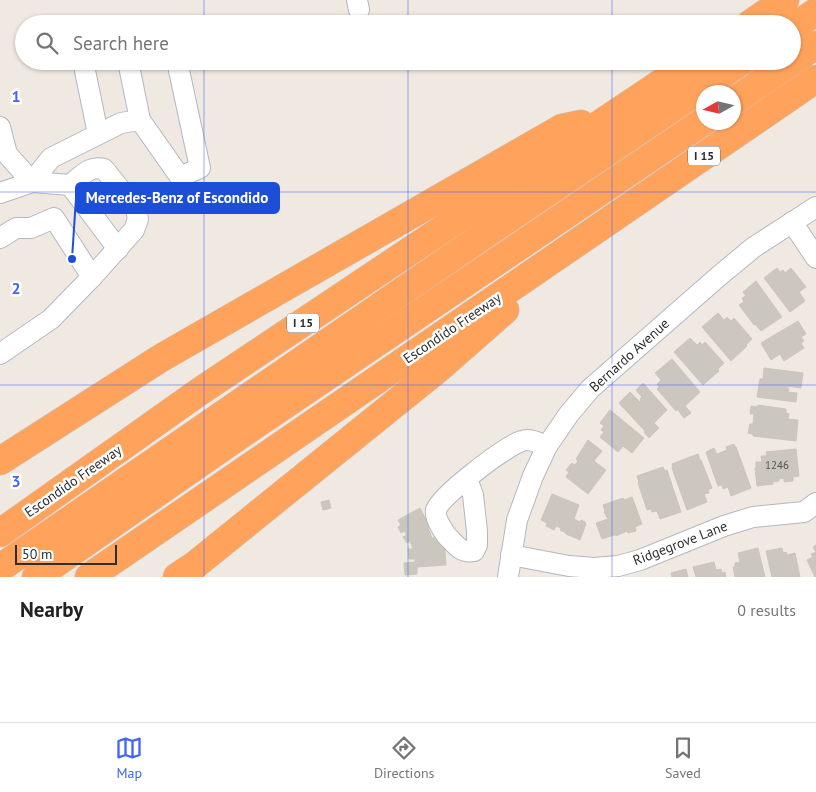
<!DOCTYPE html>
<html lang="en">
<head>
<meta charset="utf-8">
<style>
  :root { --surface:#fff; --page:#f2f2f2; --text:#202124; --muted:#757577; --line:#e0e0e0; --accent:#4264fb }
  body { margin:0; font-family:"PT Sans",sans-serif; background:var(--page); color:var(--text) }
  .compass { position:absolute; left:696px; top:85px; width:45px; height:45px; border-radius:50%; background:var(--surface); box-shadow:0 1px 4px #0004; rotate:262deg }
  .scale { position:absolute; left:15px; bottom:12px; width:102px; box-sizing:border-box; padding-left:5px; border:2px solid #2e2e2e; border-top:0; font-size:14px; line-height:18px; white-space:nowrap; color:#2e2e2e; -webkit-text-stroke:4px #fff; paint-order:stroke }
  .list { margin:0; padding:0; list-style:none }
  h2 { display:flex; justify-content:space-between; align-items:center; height:65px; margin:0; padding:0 20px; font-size:21px }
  h2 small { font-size:16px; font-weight:400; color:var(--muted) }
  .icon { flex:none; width:28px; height:28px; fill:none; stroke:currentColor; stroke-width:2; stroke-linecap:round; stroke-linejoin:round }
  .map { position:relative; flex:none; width:816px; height:577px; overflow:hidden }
  .search { position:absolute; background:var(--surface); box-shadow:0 1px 4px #0004; left:15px; right:15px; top:15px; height:55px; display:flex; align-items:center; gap:12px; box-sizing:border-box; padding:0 18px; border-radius:28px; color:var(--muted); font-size:19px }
  .sheet { height:145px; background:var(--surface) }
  nav { display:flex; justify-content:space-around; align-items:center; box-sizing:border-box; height:70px; border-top:1px solid var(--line); background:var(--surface); font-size:14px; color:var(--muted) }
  nav a { display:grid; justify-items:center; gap:2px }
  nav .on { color:var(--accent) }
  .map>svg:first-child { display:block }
</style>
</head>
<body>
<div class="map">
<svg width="816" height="577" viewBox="0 0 816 577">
  <rect width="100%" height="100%" fill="#efe9e1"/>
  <g fill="#cbc7bf" stroke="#cbc5ba">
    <polygon points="777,268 780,272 783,270 785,273 791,268 806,287 799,292 805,301 790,312 764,278"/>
    <polygon points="756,281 782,317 761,331 755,324 754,325 739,305 744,302 742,298 746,296 743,292"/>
    <polygon points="718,313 724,320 727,317 731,321 734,318 752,339 746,345 747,346 731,361 702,327"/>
    <polygon points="798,321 806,334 801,337 804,341 801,343 804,348 784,361 780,354 771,360 761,343"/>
    <polygon points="690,338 697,345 700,342 702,345 705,342 724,363 718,369 719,371 703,385 674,352"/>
    <polygon points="672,359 700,392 685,406 691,413 684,418 677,409 676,411 657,389 659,387 657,384 661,380 655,373"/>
    <polygon points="764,368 803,373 801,388 787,386 786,388 789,388 788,392 797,393 796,402 757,397 760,379 763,379"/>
    <polygon points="643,383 667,410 654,423 659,428 649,438 644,432 645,431 619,403 630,392 640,402 641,401 640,399 642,397 636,390"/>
    <polygon points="758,405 786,409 786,413 789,414 788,419 798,420 796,441 753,436 753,434 748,433 750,424 753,424 754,414 750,414 751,406 758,407"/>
    <polygon points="610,410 644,438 632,453 623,446 618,452 600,437 604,432 601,430 604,426 600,423"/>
    <polygon points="588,440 602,451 594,461 606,470 588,494 566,477 569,472 566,470 572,463 575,465 578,461 576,459"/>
    <polygon points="734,444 735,447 736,447 751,488 731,496 728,487 723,489 722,485 718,486 706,452 714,448 717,454 727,450 726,447"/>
    <polygon points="796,449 799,476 793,477 793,481 784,482 784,478 779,479 779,481 773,482 773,484 757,486 755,468 756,468 756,462 762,462 761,456 767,456 766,452"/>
    <polygon points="698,454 700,460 701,460 712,488 708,490 709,493 704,494 707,502 687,510 672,468 673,468 672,464"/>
    <polygon points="663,467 665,471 667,470 681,512 660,519 657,511 652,512 651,509 647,510 638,483 639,482 637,476"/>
    <polygon points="552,494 579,505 574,519 580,522 581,520 585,522 585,523 586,524 580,540 566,534 566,533 560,530 561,528 556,526 554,530 546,526 547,523 541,520"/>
    <polygon points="632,497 642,524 635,527 636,531 628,533 627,531 616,536 616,535 614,535 602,539 596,523 608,519 604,512 605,511 603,505 623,498 624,500"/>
    <polygon points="329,500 331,508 323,510 321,502"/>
    <polygon points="420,508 430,527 428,528 432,538 444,537 446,565 417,567 417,574 405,575 404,563 415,562 415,559 409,559 408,549 413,549 410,541 407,543 403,537 407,535 404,531 401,533 398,527 401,525 398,520"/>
    <polygon points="816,545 816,577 815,577 807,560 813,557 811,554 816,552 813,547"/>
    <polygon points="758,548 765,577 735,577 733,567 735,567 735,563 740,562 738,553"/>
    <polygon points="782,548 783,553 786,552 787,555 795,553 800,577 772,577 766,551"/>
    <polygon points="714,562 716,570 721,569 722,573 725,572 726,577 696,577 693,567"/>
    <polygon points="686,569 688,577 672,577 671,573"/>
  </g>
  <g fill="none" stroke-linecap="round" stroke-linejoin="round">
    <defs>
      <g id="minor">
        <polyline points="357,0 359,10"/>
        <polyline points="83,61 98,134"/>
        <polyline points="128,61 140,120"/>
        <path d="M0 127 7 154 32 182 70 185C82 176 89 165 104 169L136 209 138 219 134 230 92 277"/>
        <polyline points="32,182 51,158 121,123 140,120 180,177 200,168 177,61"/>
        <polyline points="70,185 118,249"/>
        <polyline points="0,193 32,182"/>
        <polyline points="792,222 816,258"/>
        <polyline points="0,238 16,228 31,228 54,218 92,277 51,319 0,354"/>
        <path d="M467 479 473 495 477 531V545L474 551C463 553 458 548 451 540 445 535 434 518 436 510 440 496 507 445 522 441 530 438 539 443 547 446"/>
        <polyline points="511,555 569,566 594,568 618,566 640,560 724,526 753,517 804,512 816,503"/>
        <polyline points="508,577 517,520 533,476 547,446 569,414 590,389 719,276 754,247 816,207"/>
      </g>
      <g id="highway">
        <polyline points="750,24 785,0"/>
        <polyline points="792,28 816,12"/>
        <polyline points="734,101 816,45"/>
        <polyline points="0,461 161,358 562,128 581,124"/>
        <polyline points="0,533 199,392 694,61"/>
        <polyline points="0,568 484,235 742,61"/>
        <polyline points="36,577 246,431 704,121"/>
        <polyline points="89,577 816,79"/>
        <polyline points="177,577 195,565 439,368 505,310"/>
      </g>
    </defs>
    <use href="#minor" stroke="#b4b7c1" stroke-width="22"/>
    <use href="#highway" stroke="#c9c9c9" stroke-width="29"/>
    <use href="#minor" stroke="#fff" stroke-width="20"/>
    <use href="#highway" stroke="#ffa35c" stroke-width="28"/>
  </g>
  <path fill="none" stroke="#4264fb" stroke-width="1" stroke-opacity="0.55" d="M204 0V24M408 0V24M612 0V24M204 61V577M408 61V577M612 61V577M0 192H816M0 385H816"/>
  <g text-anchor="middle" stroke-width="5" stroke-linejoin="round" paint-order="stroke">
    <g font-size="11" fill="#555452">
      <text x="777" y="469">1246</text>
    </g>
    <g fill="#fff" stroke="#6d6d6d" stroke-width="1">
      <rect x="688" y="146.5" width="32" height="19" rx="4"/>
      <rect x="287" y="313.5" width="32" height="19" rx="4"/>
    </g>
    <g font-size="12" font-weight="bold" fill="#2e2e2e">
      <text x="704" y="160">I 15</text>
      <text x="303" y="327">I 15</text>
    </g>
    <g font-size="14" fill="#2e2e2e" stroke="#fff">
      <text transform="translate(452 328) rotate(-34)" y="5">Escondido Freeway</text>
      <text transform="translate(629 355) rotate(-42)" y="5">Bernardo Avenue</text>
      <text transform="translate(73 481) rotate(-35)" y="5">Escondido Freeway</text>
      <text transform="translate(680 543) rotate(-21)" y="5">Ridgegrove Lane</text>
    </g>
  </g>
  <g font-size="16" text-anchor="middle" font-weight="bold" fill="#4264fb" stroke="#fff" stroke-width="5" stroke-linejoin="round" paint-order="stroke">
    <text x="16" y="102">1</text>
    <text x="16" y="294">2</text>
    <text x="16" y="487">3</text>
  </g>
  <path fill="none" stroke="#1d4ed8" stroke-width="2" d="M72 259L76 198"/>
  <circle fill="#1d4ed8" stroke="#fff" stroke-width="2" cx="72" cy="259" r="5"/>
  <rect fill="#1d4ed8" stroke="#1d4ed8" stroke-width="2" x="76" y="183" width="203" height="30" rx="5"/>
  <g font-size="15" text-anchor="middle" font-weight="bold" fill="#fff">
    <text x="177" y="203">Mercedes-Benz of Escondido</text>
  </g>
</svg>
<svg class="compass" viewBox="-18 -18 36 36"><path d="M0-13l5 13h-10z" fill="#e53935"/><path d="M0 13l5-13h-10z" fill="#757577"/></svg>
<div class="scale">50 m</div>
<div class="search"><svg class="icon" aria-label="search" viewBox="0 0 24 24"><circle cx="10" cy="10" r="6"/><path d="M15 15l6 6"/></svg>Search here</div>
</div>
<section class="sheet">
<h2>Nearby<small>0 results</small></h2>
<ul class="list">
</ul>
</section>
<nav>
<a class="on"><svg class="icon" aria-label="map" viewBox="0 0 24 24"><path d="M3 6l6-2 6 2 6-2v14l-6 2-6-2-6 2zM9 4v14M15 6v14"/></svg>Map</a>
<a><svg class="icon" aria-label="directions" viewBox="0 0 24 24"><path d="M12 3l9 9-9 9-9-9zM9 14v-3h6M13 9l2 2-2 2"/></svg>Directions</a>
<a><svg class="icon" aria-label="saved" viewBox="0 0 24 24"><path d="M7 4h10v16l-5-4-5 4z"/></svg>Saved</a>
</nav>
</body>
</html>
